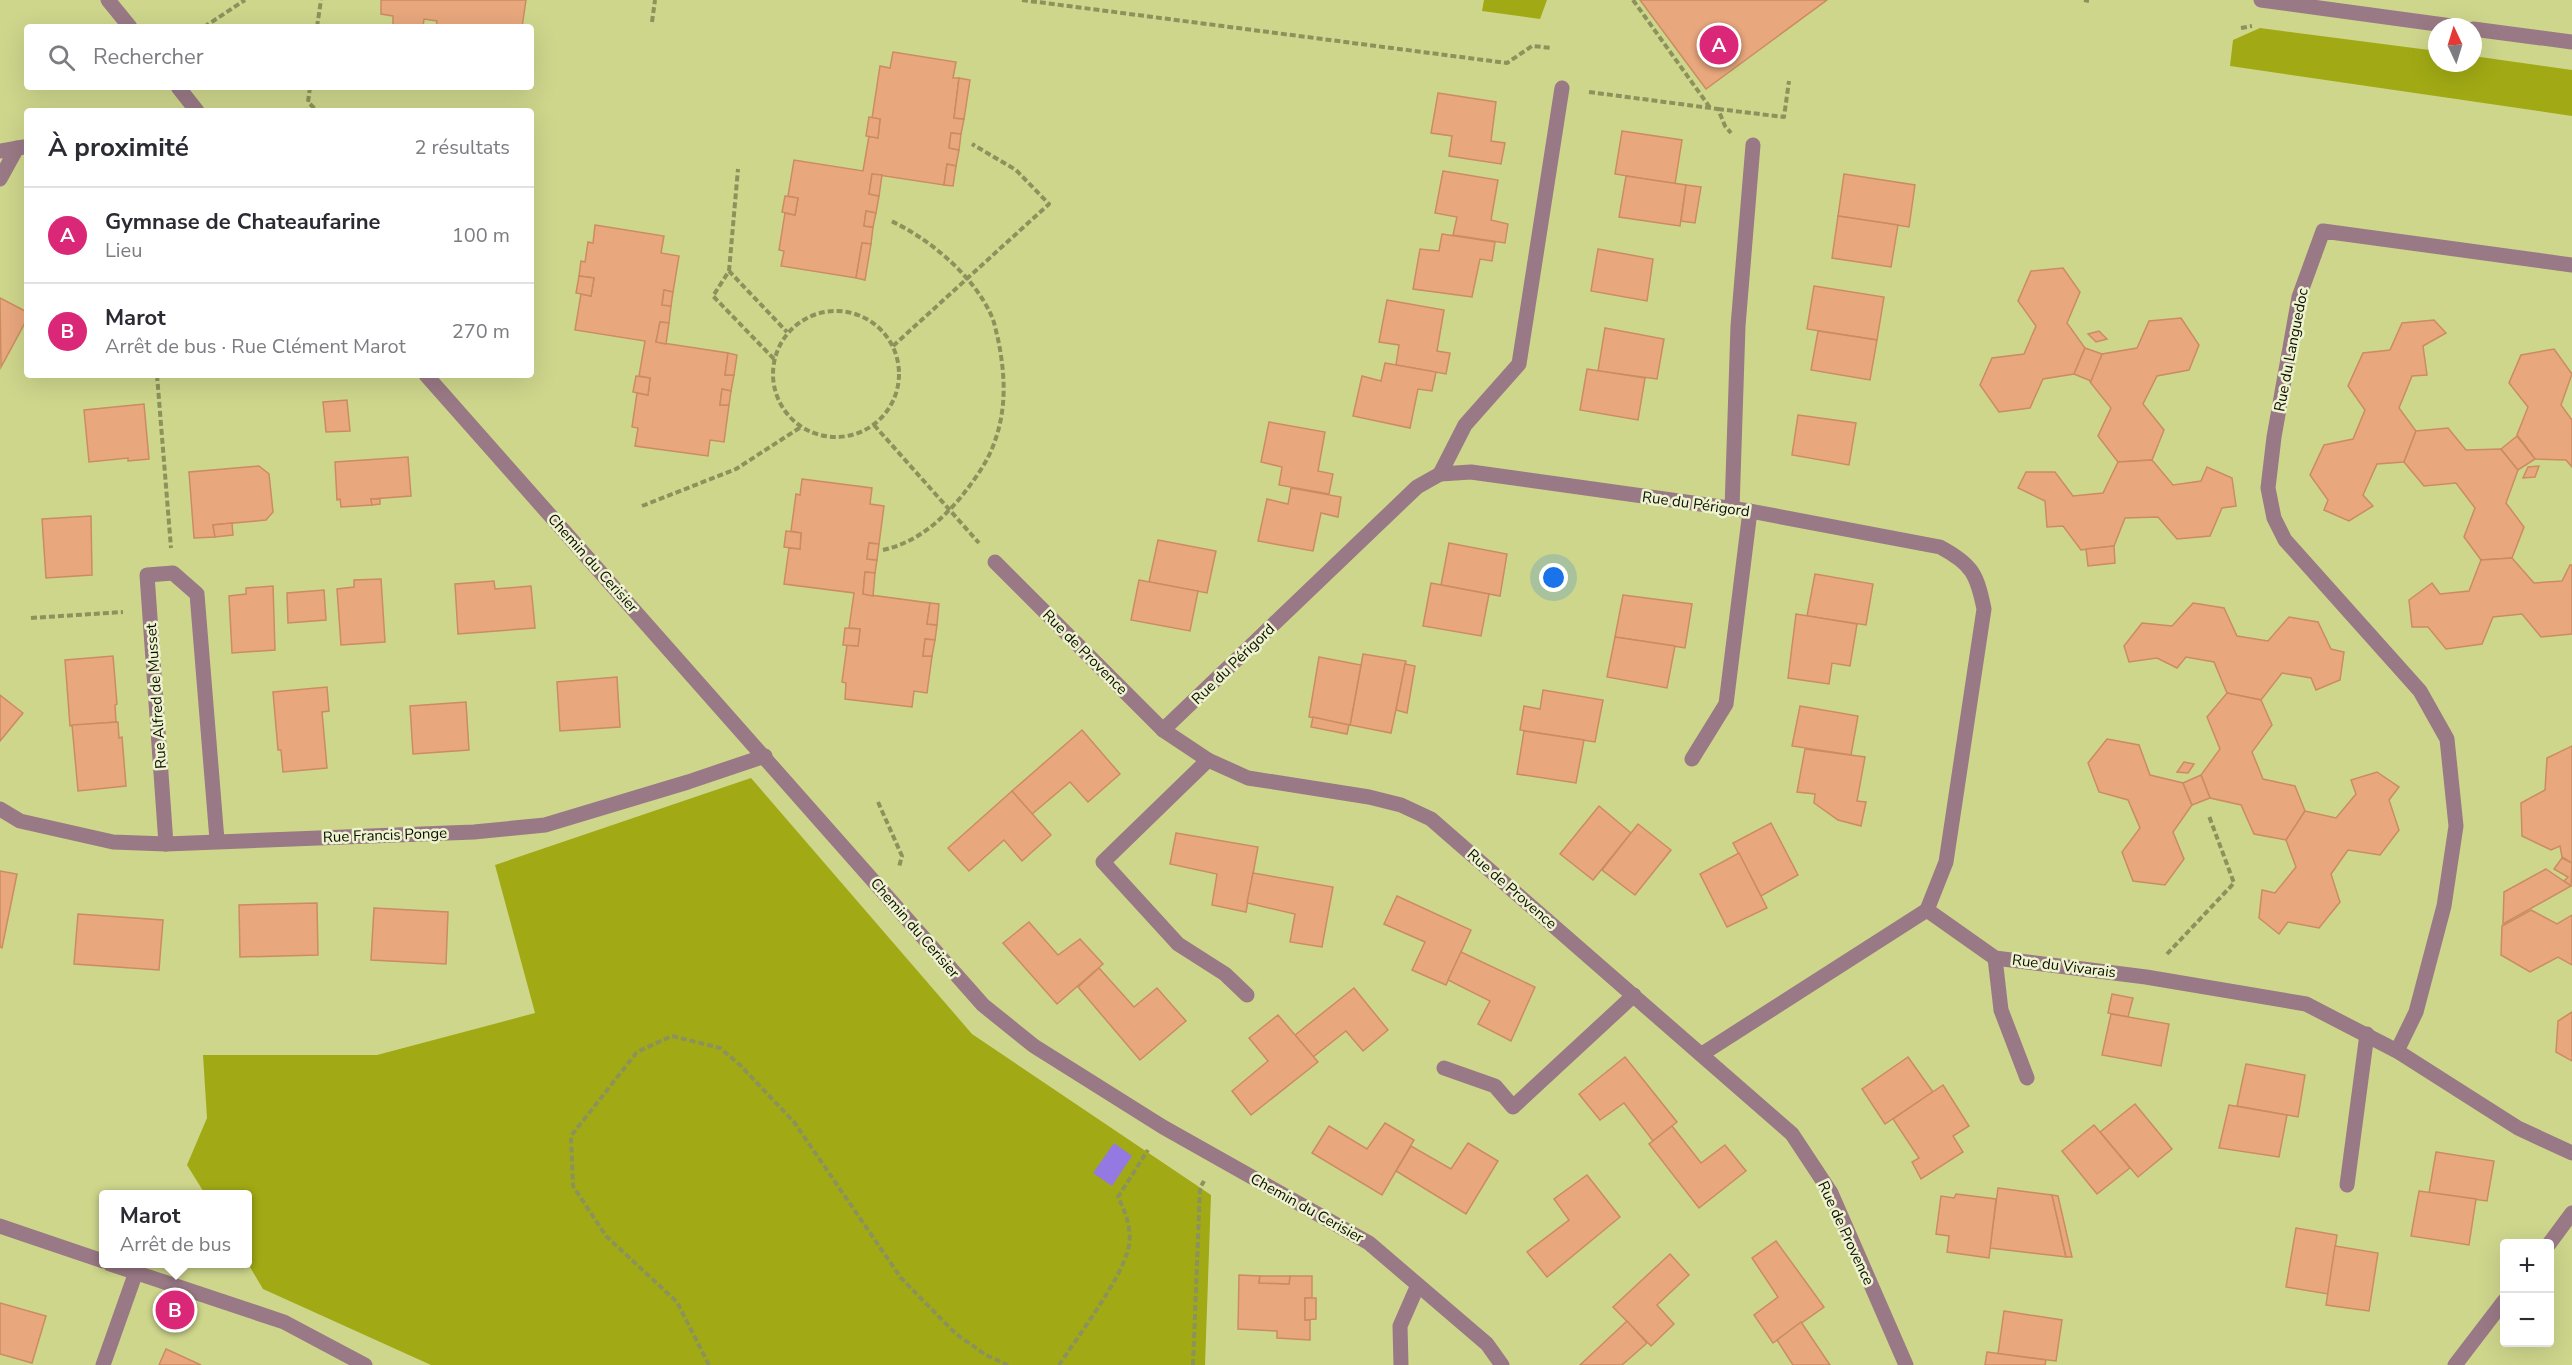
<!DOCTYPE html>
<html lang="fr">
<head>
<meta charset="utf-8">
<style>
  :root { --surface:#fff; --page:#f7f7f7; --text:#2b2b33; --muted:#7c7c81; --line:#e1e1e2; --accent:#db2777 }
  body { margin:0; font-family:"Nunito Sans",sans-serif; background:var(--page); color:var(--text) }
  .controls { position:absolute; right:18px; bottom:18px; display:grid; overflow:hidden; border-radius:6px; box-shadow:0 6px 24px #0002 }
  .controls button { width:54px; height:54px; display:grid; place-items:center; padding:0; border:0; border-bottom:2px solid var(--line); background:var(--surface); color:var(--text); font:30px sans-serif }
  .compass { position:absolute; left:2428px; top:18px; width:54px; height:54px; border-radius:50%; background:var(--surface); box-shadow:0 6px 24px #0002; rotate:356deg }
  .you { position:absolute; left:1554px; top:578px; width:21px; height:21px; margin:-15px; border:4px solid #fff; border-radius:50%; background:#1a73e8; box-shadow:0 0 0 9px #1a73e833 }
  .badge { display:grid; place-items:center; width:39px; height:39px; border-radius:50%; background:var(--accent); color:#fff; font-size:20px; font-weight:700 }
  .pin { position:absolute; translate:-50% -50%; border:3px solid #fff; box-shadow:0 2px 6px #0006 }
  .popup { position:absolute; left:99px; top:1190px; width:153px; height:78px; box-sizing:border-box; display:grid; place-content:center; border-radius:6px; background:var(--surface); filter:drop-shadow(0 2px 4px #0005); font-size:20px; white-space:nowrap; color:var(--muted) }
  .popup b { font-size:22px; color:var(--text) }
  .popup::after { content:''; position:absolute; left:50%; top:100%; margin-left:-12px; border:12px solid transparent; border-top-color:var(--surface) }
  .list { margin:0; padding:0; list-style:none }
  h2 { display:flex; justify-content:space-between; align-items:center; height:78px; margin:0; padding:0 24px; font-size:26px }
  h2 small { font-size:20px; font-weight:400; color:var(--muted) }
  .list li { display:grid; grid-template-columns:39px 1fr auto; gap:18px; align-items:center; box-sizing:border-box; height:96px; padding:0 24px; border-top:2px solid var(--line) }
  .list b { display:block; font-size:22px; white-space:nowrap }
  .list p { margin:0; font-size:20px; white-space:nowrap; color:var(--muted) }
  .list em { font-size:20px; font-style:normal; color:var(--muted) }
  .icon { flex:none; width:33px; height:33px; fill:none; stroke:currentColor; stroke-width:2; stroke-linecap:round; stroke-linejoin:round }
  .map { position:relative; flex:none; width:2572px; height:1365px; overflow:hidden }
  .search { position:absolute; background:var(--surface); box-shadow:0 6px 24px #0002; left:24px; top:24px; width:510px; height:66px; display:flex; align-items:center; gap:15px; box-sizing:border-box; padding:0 21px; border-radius:6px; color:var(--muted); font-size:22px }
  .panel { position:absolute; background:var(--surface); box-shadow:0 6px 24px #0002; left:24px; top:108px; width:510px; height:270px; border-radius:6px }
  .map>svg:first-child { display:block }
</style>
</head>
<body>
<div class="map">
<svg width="2572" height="1365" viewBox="0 0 2572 1365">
  <rect width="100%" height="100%" fill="#ced68c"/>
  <g fill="#a1aa14">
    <polygon points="1484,0 1547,0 1540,19 1482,11"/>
    <polygon points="2260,28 2437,51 2437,63 2473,63 2473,56 2572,70 2572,116 2230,66 2233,40"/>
    <polygon points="751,778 972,1034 1211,1195 1205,1365 431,1365 263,1289 247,1262 247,1194 205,1194 187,1165 207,1118 203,1055 377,1055 535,1013 495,865"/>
  </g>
  <polygon fill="#9479e3" points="1114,1143 1132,1156 1112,1186 1093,1173"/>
  <g fill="#e8a77d" stroke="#cb8c62" stroke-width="1.5">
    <polygon points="381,0 526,0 522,27 436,27 437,21 424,19 423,27 393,27 393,16 381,14"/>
    <polygon points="1640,0 1827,0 1706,89"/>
    <polygon points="893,52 956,62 953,78 959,78 954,118 964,119 961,134 951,133 949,148 959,150 956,166 947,164 944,185 872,174 869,194 879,196 876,213 866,211 864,226 873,227 871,244 862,243 856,278 781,266 784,251 779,250 785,213 795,215 798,198 788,196 794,160 863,171 869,136 878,138 880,119 872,118 880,66 890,68"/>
    <polygon points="959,78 970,80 964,119 954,118"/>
    <polygon points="1438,93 1496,102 1491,141 1505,143 1501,164 1449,156 1452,136 1431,133"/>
    <polygon points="869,117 880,119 878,138 866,136"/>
    <polygon points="1622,131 1682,140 1675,184 1615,174"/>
    <polygon points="951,133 961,134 959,150 949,148"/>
    <polygon points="947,164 956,166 953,186 944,185"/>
    <polygon points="1443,171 1498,180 1491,220 1508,224 1505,243 1453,235 1457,217 1435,213"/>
    <polygon points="872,174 882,175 879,196 869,194"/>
    <polygon points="1844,174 1915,185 1909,227 1838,216"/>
    <polygon points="1626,176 1686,185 1680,226 1619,217"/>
    <polygon points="1686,185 1701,187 1695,223 1681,221"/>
    <polygon points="785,196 798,198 795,215 782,212"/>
    <polygon points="866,211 876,213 873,227 864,226"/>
    <polygon points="1838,216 1898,225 1891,267 1832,258"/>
    <polygon points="595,225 664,236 661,253 679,256 673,292 664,290 662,305 671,306 669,323 660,322 656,342 728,353 725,375 734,375 731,391 722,389 720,405 729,405 724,442 710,440 708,456 635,446 638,428 632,427 637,393 648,395 650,378 639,376 645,341 575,330 581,294 591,296 594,278 579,276 581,261 585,262 588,242 593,243"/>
    <polygon points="1442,234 1495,242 1492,261 1480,259 1472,297 1413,289 1420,249 1439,251"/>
    <polygon points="862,243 871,244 865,280 856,278"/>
    <polygon points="1598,249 1653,259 1647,301 1591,291"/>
    <polygon points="2063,268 2080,292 2067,323 2085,348 2074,374 2043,379 2030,408 1999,412 1980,385 1992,358 2024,354 2036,326 2018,301 2031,271"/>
    <polygon points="579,276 594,278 591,296 576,293"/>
    <polygon points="1814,286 1884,297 1877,340 1807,329"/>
    <polygon points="664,290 673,292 671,306 662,305"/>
    <polygon points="0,298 27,312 27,319 1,367"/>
    <polygon points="1387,300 1444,310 1437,351 1450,353 1446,374 1396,365 1399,345 1379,342"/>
    <polygon points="2181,318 2199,345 2189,370 2157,376 2143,404 2164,430 2152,460 2118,462 2098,436 2111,408 2090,382 2102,354 2137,348 2149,321"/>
    <polygon points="2434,320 2446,333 2423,346 2427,375 2412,376 2399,408 2416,431 2404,462 2377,464 2363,495 2373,506 2349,521 2324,510 2328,500 2310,475 2324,445 2353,439 2365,410 2348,386 2363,353 2390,350 2402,323"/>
    <polygon points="660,322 669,323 666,344 656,342"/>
    <polygon points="1605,328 1664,339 1657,379 1598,371"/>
    <polygon points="1818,331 1877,340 1870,380 1811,370"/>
    <polygon points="2099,331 2107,339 2096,342 2088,334"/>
    <polygon points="2085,348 2102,354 2091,381 2074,374"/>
    <polygon points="2554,349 2572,374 2561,405 2572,420 2572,467 2566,460 2535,459 2517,435 2528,407 2509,383 2521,355"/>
    <polygon points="728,353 737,355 734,375 725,375"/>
    <polygon points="1385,363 1436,372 1432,391 1418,389 1410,428 1353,416 1362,376 1381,381"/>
    <polygon points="1587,369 1645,378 1638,420 1580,410"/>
    <polygon points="636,376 650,378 648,395 633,392"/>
    <polygon points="722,389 731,391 729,405 720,405"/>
    <polygon points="347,400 350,431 326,432 323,402"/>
    <polygon points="144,404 149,459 128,461 128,458 89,462 84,410"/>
    <polygon points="1798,415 1856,423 1849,465 1792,455"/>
    <polygon points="1269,422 1325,432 1318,471 1333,474 1329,494 1279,485 1282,467 1261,462"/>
    <polygon points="2448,428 2466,450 2501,449 2518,470 2506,503 2524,527 2512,558 2481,560 2464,537 2475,508 2456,483 2424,486 2404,462 2416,431"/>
    <polygon points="2517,436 2535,459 2518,470 2501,449"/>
    <polygon points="408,457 411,496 371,499 372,505 341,507 340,499 337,500 335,462"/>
    <polygon points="2152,460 2173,485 2201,481 2207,467 2232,478 2236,506 2222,508 2210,536 2177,539 2158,517 2125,518 2114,546 2081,550 2063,526 2047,527 2045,501 2018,488 2026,472 2055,472 2073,496 2103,493 2118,462"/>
    <polygon points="259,466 269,474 273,512 266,520 213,525 215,537 194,538 189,472"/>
    <polygon points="2539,466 2535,477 2523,478 2528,467"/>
    <polygon points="802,479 872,488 870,504 884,506 879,544 869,543 867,559 877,560 875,573 865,572 863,594 930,603 927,624 937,625 935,640 925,639 923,656 932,656 927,693 914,691 912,707 845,699 846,683 842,682 847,645 858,646 860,629 849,628 854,593 784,584 789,548 800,549 801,533 791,531 796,494 800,495"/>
    <polygon points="1291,488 1341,497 1338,517 1321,513 1313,551 1258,541 1267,499 1288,504"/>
    <polygon points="371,499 380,499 380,504 372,505"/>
    <polygon points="91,516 92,575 46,578 42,519"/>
    <polygon points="232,523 233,535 215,537 213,525"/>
    <polygon points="786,531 801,533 800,549 784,547"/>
    <polygon points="1158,540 1216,551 1207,593 1149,582"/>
    <polygon points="869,543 879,544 877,560 867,559"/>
    <polygon points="1449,543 1507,554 1500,596 1441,585"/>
    <polygon points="2114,546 2115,563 2088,566 2086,549"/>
    <polygon points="2512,558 2534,583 2562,581 2570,565 2572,565 2572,634 2541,637 2522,614 2493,617 2482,644 2446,649 2428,627 2412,627 2409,600 2432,583 2440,594 2469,591 2481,560"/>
    <polygon points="865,572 875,573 873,596 863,594"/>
    <polygon points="1815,574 1873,584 1866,625 1807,616"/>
    <polygon points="381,579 385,642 341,645 337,589 354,587 354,580"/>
    <polygon points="1139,580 1198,591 1190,631 1131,620"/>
    <polygon points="494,581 495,589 531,586 535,628 458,634 455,584"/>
    <polygon points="1431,583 1489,594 1481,636 1423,626"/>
    <polygon points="273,586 275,650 232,653 229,596 246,594 246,588"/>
    <polygon points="324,590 326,620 288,623 287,593"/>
    <polygon points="1623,595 1692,604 1685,648 1615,637"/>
    <polygon points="930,603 939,604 937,625 927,624"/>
    <polygon points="2193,603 2224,608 2237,636 2268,641 2289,617 2318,622 2331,649 2344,652 2340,680 2316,690 2311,678 2282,673 2261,700 2227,693 2214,662 2186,657 2177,668 2157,658 2129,662 2124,646 2142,623 2172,626"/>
    <polygon points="1796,614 1857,624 1850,666 1832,663 1829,684 1788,678"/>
    <polygon points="845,628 860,629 858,646 843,645"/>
    <polygon points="1615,637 1675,646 1667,688 1607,677"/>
    <polygon points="925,639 935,640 932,656 923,656"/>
    <polygon points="1363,654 1406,661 1391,733 1350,725"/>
    <polygon points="113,656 117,704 115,705 116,722 70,726 65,660"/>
    <polygon points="1319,657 1361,665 1350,725 1309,717"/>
    <polygon points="1405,664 1415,666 1407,713 1396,710"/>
    <polygon points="617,677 620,727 560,731 557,682"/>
    <polygon points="327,687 329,711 322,712 327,768 283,772 281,750 278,750 273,692"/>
    <polygon points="1543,690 1603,700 1595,742 1520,730 1524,706 1540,709"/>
    <polygon points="2227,693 2261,700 2272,725 2252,752 2263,779 2295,786 2305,811 2286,840 2254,834 2241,805 2210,798 2201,775 2220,749 2207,717"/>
    <polygon points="0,695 23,713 0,741"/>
    <polygon points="466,702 469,750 413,754 410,706"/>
    <polygon points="1800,706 1858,716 1851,755 1792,746"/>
    <polygon points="1313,717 1349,725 1347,734 1311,727"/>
    <polygon points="118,722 119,738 122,737 126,786 78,791 72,725"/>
    <polygon points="1082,730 1120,774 1088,802 1070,782 1032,814 1012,791"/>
    <polygon points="1524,731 1584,740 1576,783 1517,774"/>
    <polygon points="2107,739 2139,745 2150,775 2183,783 2192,805 2173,832 2184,859 2165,885 2133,881 2122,852 2140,828 2128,800 2099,792 2088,763"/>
    <polygon points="2572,746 2572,863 2562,857 2560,846 2551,850 2522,836 2521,803 2545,790 2547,758"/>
    <polygon points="1805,749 1865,757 1857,801 1866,802 1861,826 1838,820 1814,803 1815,794 1797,792"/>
    <polygon points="2184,762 2194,764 2188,773 2177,772"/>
    <polygon points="2377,772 2399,787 2389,800 2399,830 2380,855 2348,850 2331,874 2340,902 2319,928 2288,922 2279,934 2259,918 2262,890 2275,893 2296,867 2286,840 2305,811 2336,818 2356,794 2351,780"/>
    <polygon points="2201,775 2210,798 2192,805 2183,783"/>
    <polygon points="1012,791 1051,835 1022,861 1004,840 969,871 948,848"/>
    <polygon points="1599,806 1631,833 1593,880 1560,854"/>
    <polygon points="1771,823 1798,875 1761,896 1733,843"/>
    <polygon points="1638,824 1671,850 1635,895 1602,870"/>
    <polygon points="1176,833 1258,847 1246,912 1212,905 1217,874 1170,864"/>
    <polygon points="1739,853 1767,908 1727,927 1700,874"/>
    <polygon points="2562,858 2572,863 2571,886 2564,881 2568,877 2554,869"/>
    <polygon points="2546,869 2571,886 2503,924 2504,892"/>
    <polygon points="0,871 17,874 2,948 0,947"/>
    <polygon points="1253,873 1333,887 1322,947 1290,942 1295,914 1247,903"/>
    <polygon points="1397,896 1471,930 1446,985 1412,970 1425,942 1384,924"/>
    <polygon points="317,903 318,955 240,957 239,905"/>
    <polygon points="374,908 448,912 446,964 371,960"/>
    <polygon points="2531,910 2557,924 2572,915 2572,965 2558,957 2530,972 2501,955 2502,926"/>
    <polygon points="78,914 163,920 159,970 74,964"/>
    <polygon points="1029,922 1058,955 1080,939 1103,964 1057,1004 1003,943"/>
    <polygon points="1461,952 1535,987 1511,1041 1478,1024 1490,1001 1448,980"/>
    <polygon points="1099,968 1134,1007 1157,988 1186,1021 1140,1060 1078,987"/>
    <polygon points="1354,988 1388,1030 1363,1051 1346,1031 1313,1057 1295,1035"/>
    <polygon points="2112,994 2133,998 2128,1017 2108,1013"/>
    <polygon points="2572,1012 2572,1061 2556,1052 2558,1021"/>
    <polygon points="2111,1014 2169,1024 2161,1066 2102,1055"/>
    <polygon points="1278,1015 1318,1062 1251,1115 1232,1091 1268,1061 1249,1038"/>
    <polygon points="1625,1057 1677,1122 1653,1141 1624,1103 1600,1120 1579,1094"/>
    <polygon points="1908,1057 1933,1092 1885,1124 1862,1089"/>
    <polygon points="2246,1064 2305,1075 2298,1117 2237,1106"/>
    <polygon points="1943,1085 1969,1126 1953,1136 1963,1152 1921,1179 1912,1162 1919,1158 1893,1119"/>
    <polygon points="2135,1104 2172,1149 2138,1177 2100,1132"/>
    <polygon points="2229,1105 2287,1115 2279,1157 2219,1148"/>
    <polygon points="1385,1123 1414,1140 1382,1195 1312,1153 1329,1126 1367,1149"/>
    <polygon points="2094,1125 2130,1168 2097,1194 2062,1151"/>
    <polygon points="1672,1126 1701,1163 1725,1145 1746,1171 1699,1208 1649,1144"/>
    <polygon points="1468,1143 1498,1161 1466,1214 1396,1171 1411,1146 1451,1169"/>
    <polygon points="2436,1152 2494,1161 2487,1201 2429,1193"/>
    <polygon points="1587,1175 1620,1217 1547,1277 1527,1252 1569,1220 1554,1199"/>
    <polygon points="1998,1188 2052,1195 2066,1257 1990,1248"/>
    <polygon points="2419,1191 2476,1199 2469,1245 2411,1236"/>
    <polygon points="1956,1194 1996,1199 1989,1258 1947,1252 1949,1236 1936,1234 1941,1196 1954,1198"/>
    <polygon points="2052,1195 2058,1196 2072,1257 2066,1257"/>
    <polygon points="2296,1228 2337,1235 2328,1294 2286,1287"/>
    <polygon points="1776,1241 1824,1307 1773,1343 1754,1315 1778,1297 1752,1258"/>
    <polygon points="2335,1246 2378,1253 2369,1311 2326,1305"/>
    <polygon points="1670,1254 1689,1275 1657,1305 1674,1324 1651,1346 1613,1307"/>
    <polygon points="1239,1275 1260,1276 1259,1283 1289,1284 1290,1276 1312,1276 1312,1298 1305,1298 1305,1320 1310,1320 1310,1340 1277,1338 1277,1331 1238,1329"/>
    <polygon points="1260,1276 1290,1276 1289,1284 1259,1283"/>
    <polygon points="1305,1298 1316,1298 1316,1319 1305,1320"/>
    <polygon points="0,1303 46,1316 32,1363 0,1354"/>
    <polygon points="2004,1311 2062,1320 2056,1361 1998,1354"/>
    <polygon points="1627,1321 1647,1343 1622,1365 1580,1365"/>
    <polygon points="1801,1322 1830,1365 1793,1365 1777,1340"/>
    <polygon points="166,1349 201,1365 159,1365"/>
    <polygon points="1987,1352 2046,1360 2045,1365 1985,1365"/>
  </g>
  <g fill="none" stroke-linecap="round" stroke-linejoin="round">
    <g stroke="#8c925c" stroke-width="4" stroke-dasharray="6 3" stroke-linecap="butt">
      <polyline points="1022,0 1507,63 1532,46 1552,48"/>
      <polyline points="1633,0 1711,109"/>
      <polyline points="2084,0 2089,1"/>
      <polyline points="652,22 655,0"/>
      <polyline points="204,27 245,0"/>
      <polyline points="317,27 321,0"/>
      <polyline points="2241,28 2252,26"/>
      <polyline points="310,87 308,102 317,111"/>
      <polyline points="1589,92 1718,109 1725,126 1731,133"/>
      <polyline points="1718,109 1784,117 1789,81"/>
      <polyline points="729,271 738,169"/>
      <circle cx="836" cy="374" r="63"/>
      <polyline points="893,346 1049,204 1016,170 972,144"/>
      <polyline points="774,359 713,296 729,271 787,332"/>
      <polyline points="157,375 171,548"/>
      <polyline points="874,425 979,543"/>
      <polyline points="642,506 736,469 801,427"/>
      <path d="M883 550C915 543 940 522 961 497 972 483 984 467 991 451 1007 414 1006 378 998 339 996 332 995 324 992 317 975 277 930 239 891 221"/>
      <polyline points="31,618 123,612"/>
      <polyline points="878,802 902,856 899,867"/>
      <polyline points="2167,954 2234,883 2209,816"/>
      <polyline points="709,1365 677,1302 606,1236 573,1186 571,1136 637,1052 672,1036 720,1048 740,1065 794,1122 901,1278 956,1334 986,1355 1008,1365"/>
      <path d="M1059 1365C1079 1335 1119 1282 1128 1250 1133 1231 1126 1213 1118 1197L1148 1150"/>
      <polyline points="1193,1365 1200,1188 1204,1181"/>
    </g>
    <g stroke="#997985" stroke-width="15">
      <polyline points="1440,474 1465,425 1519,364 1562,88"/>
      <polyline points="1732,509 1738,326 1753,145"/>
      <polyline points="1208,760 1103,862 1178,944 1225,974 1247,995"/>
      <polyline points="1444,1068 1495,1086 1513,1107 1634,995"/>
    </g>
    <g stroke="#997985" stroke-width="15">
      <polyline points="108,0 130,27"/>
      <polyline points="2261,0 2459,27"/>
      <polyline points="2473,29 2572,42"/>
      <polyline points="178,87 197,111"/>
      <polyline points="0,151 24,147"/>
      <polyline points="0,179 17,148"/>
      <polyline points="426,375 983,1005 1034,1046 1163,1127 1369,1243 1487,1344 1502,1365"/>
      <polyline points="995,562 1163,730 1208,760 1248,778 1369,797 1401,805 1431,819 1792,1134 1831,1193 1906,1365"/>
      <path d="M1163 730 1417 487 1440 474 1471 472 1750 511 1940 547C1972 564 1977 574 1984 609L1946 862 1927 910"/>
      <polyline points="1692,759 1726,704 1750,511"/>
      <polyline points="0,809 20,821 113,842 166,844 474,832 545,825 688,782 765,756"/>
      <polyline points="166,844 147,575 173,573 197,594 217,840"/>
      <polyline points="1995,958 2001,1010 2027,1078"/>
      <polyline points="2397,1051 2416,1012 2444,906 2456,826 2447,739 2420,691 2285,540 2274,518 2268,488 2274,437 2299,297 2323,231 2572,265"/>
      <polyline points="1702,1054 1927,910 1995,958 2146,977 2306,1004 2397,1051 2518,1128 2572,1153"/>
      <polyline points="2347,1185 2367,1034"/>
      <polyline points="2549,1244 2572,1213"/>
      <polyline points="103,1365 136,1272"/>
      <polyline points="1401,1365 1400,1326 1418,1285"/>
      <polyline points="2455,1365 2504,1301"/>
    </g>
    <g stroke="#997985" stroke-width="15">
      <polyline points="0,1226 103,1261"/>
      <polyline points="110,1264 284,1322 365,1365"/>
    </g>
  </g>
  <g text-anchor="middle" stroke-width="5" stroke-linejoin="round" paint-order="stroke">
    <g font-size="15" fill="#0d0e00" stroke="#eef3cf">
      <text transform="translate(2291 350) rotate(-79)" y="5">Rue du Languedoc</text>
      <text transform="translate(1696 504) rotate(8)" y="5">Rue du Périgord</text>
      <text transform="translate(593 563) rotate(48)" y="5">Chemin du Cerisier</text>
      <text transform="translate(1085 652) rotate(45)" y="5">Rue de Provence</text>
      <text transform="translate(1233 664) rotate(-44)" y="5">Rue du Périgord</text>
      <text transform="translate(156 696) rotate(-94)" y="5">Rue Alfred de Musset</text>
      <text transform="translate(385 835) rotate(-2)" y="5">Rue Francis Ponge</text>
      <text transform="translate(1512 889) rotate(41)" y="5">Rue de Provence</text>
      <text transform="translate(915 928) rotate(49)" y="5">Chemin du Cerisier</text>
      <text transform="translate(2064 966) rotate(7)" y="5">Rue du Vivarais</text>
      <text transform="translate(1307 1208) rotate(29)" y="5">Chemin du Cerisier</text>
      <text transform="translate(1846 1233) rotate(65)" y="5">Rue de Provence</text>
    </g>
  </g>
</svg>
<div class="controls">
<button>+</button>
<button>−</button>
</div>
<svg class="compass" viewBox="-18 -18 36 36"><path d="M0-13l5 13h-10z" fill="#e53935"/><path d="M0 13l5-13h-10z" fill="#7c7c81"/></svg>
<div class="you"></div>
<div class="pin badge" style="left:1719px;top:45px">A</div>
<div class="pin badge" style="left:175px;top:1310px">B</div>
<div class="popup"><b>Marot</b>Arrêt de bus</div>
<div class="search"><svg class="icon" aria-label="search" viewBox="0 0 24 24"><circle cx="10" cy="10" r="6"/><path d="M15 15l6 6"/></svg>Rechercher</div>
<section class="panel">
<h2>À proximité<small>2 résultats</small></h2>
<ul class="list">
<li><span class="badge">A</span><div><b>Gymnase de Chateaufarine</b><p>Lieu</p></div><em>100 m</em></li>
<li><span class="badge">B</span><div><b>Marot</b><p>Arrêt de bus · Rue Clément Marot</p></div><em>270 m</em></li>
</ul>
</section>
</div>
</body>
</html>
